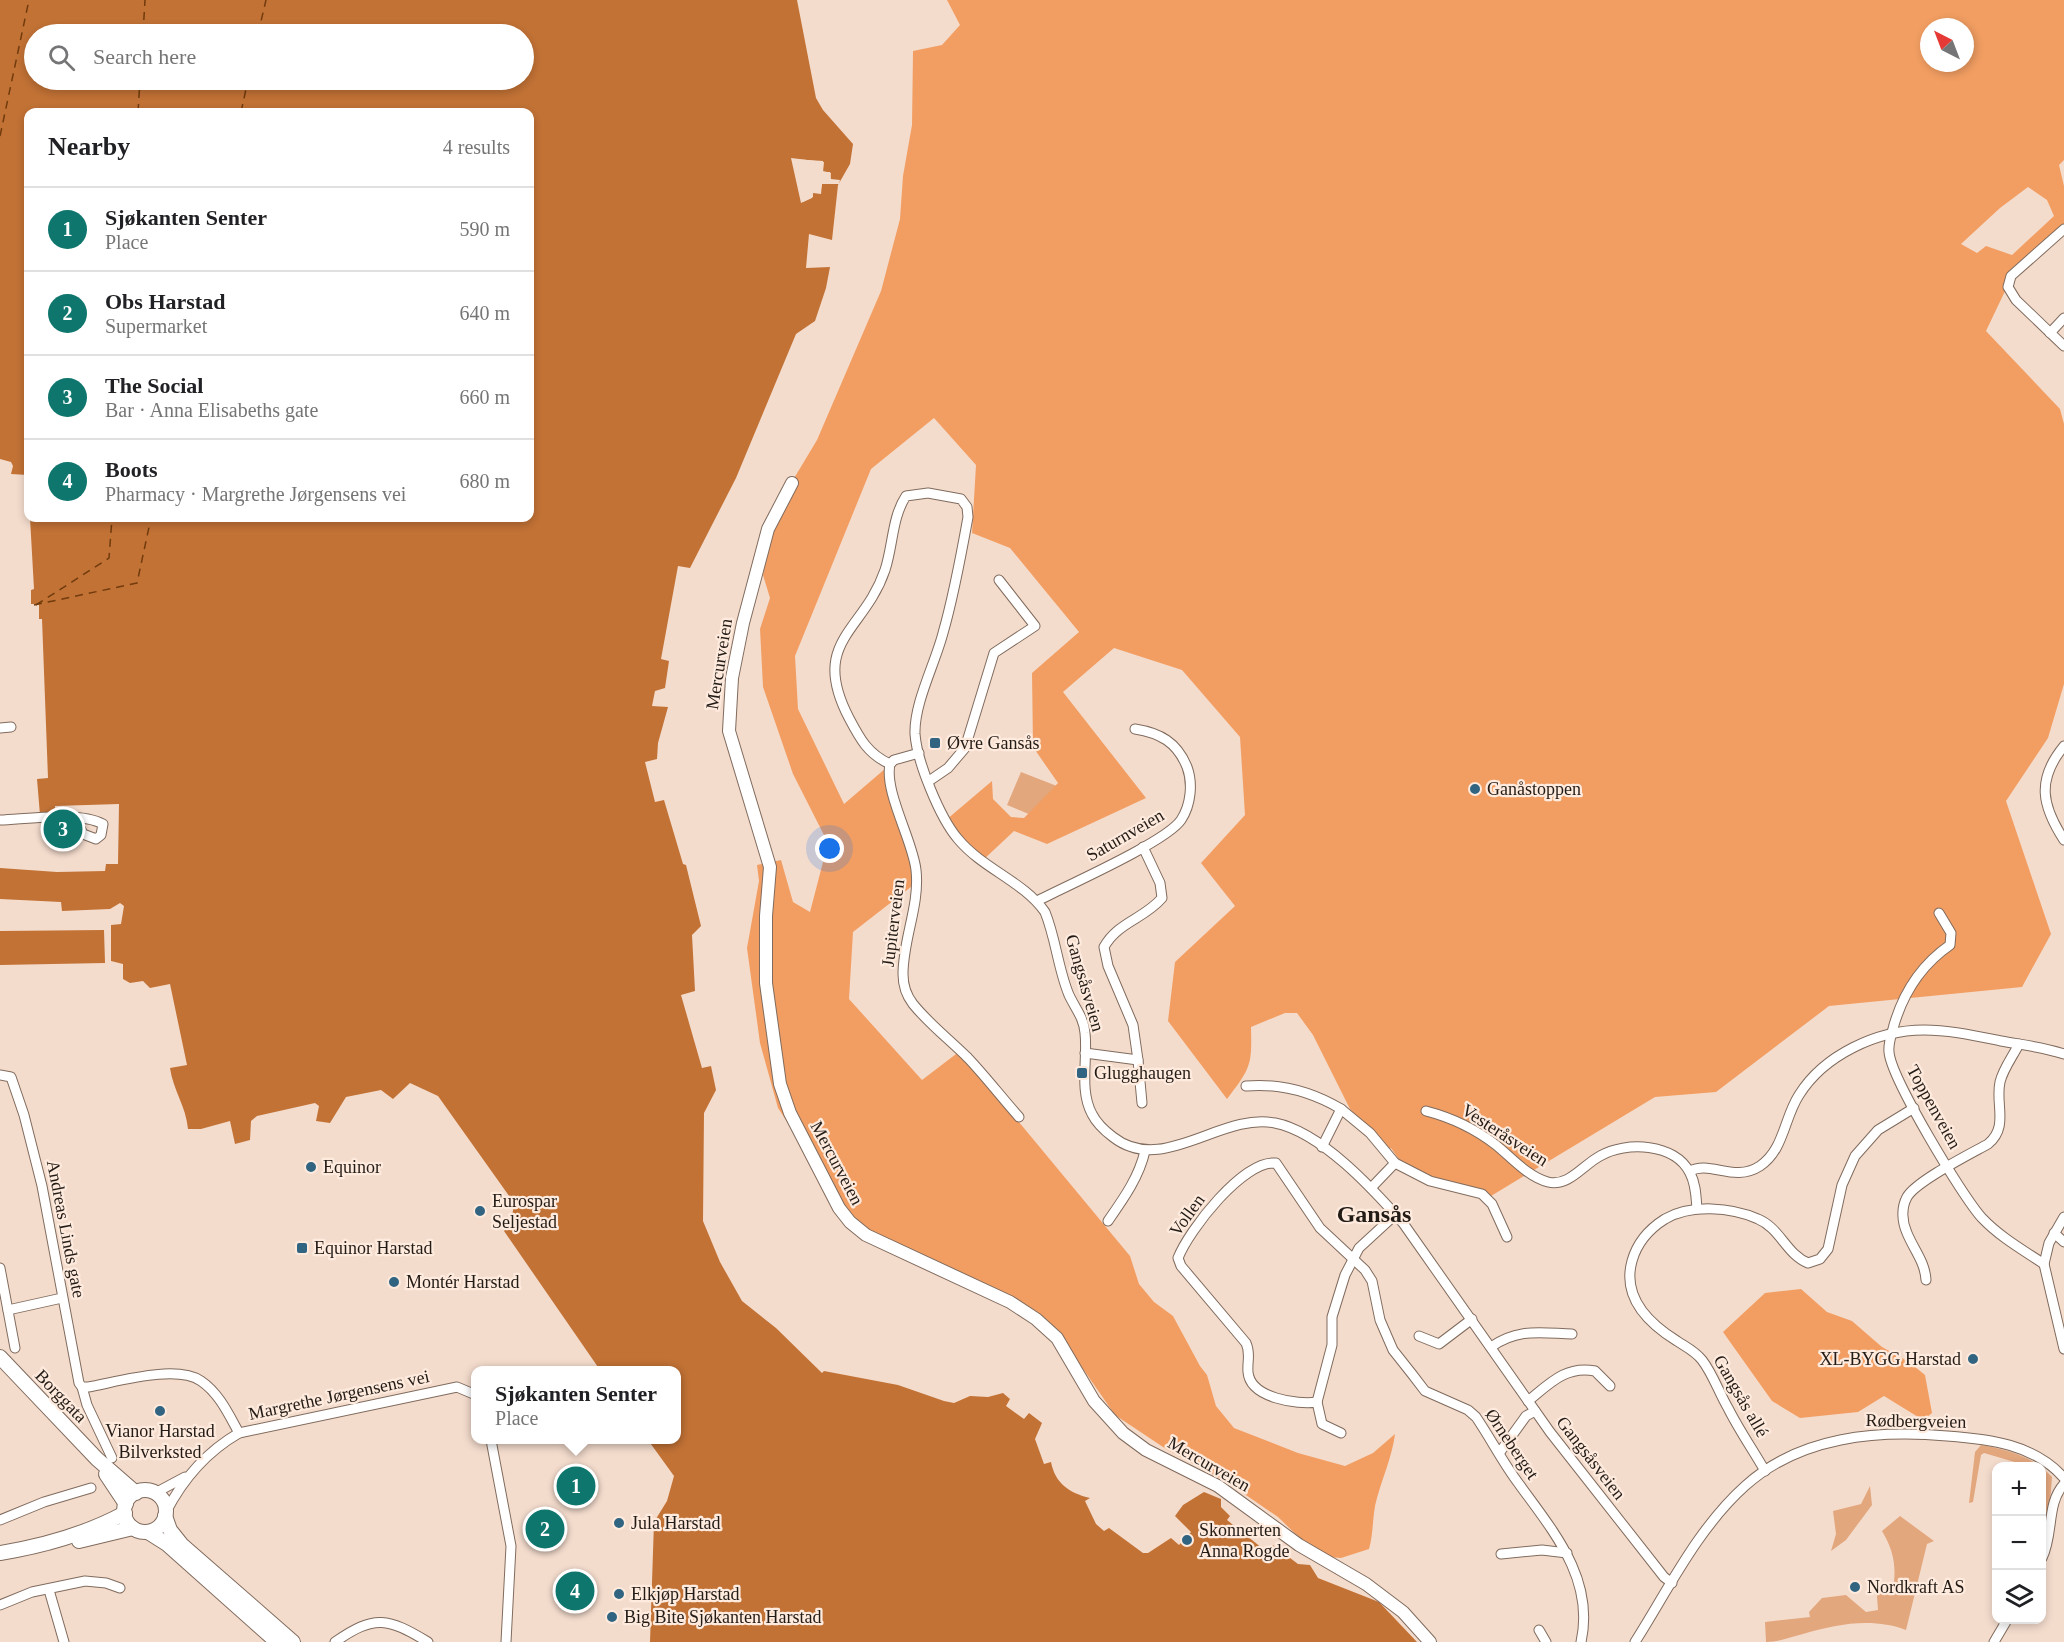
<!DOCTYPE html>
<html lang="en">
<head>
<meta charset="utf-8">
<style>
  :root { --surface:#fff; --page:#f6f6f6; --text:#202124; --muted:#757577; --line:#e0e0e0; --accent:#0f766e }
  body { margin:0; font-family:"Times New Roman",serif; background:var(--page); color:var(--text) }
  .controls { position:absolute; right:18px; bottom:18px; display:grid; overflow:hidden; border-radius:12px; box-shadow:0 3px 9px #0003 }
  .controls button { width:54px; height:54px; display:grid; place-items:center; padding:0; border:0; border-bottom:2px solid var(--line); background:var(--surface); color:var(--text); font:30px sans-serif }
  .compass { position:absolute; left:1920px; top:18px; width:54px; height:54px; border-radius:50%; background:var(--surface); box-shadow:0 3px 9px #0003; rotate:318deg }
  .you { position:absolute; left:830px; top:849px; width:21px; height:21px; margin:-15px; border:4px solid #fff; border-radius:50%; background:#1a73e8; box-shadow:0 0 0 9px #1a73e833 }
  .badge { display:grid; place-items:center; width:39px; height:39px; border-radius:50%; background:var(--accent); color:#fff; font-size:20px; font-weight:700 }
  .pin { position:absolute; translate:-50% -50%; border:3px solid #fff; box-shadow:0 2px 6px #0006 }
  .popup { position:absolute; left:471px; top:1366px; width:210px; height:78px; box-sizing:border-box; display:grid; place-content:center; border-radius:12px; background:var(--surface); filter:drop-shadow(0 2px 4px #0005); font-size:20px; white-space:nowrap; color:var(--muted) }
  .popup b { font-size:22px; color:var(--text) }
  .popup::after { content:''; position:absolute; left:50%; top:100%; margin-left:-12px; border:12px solid transparent; border-top-color:var(--surface) }
  .list { margin:0; padding:0; list-style:none }
  h2 { display:flex; justify-content:space-between; align-items:center; height:78px; margin:0; padding:0 24px; font-size:26px }
  h2 small { font-size:20px; font-weight:400; color:var(--muted) }
  .list li { display:grid; grid-template-columns:39px 1fr auto; gap:18px; align-items:center; box-sizing:border-box; height:84px; padding:0 24px; border-top:2px solid var(--line) }
  .list b { display:block; font-size:22px; white-space:nowrap }
  .list p { margin:0; font-size:20px; white-space:nowrap; color:var(--muted) }
  .list em { font-size:20px; font-style:normal; color:var(--muted) }
  .icon { flex:none; width:33px; height:33px; fill:none; stroke:currentColor; stroke-width:2; stroke-linecap:round; stroke-linejoin:round }
  .map { position:relative; flex:none; width:2064px; height:1642px; overflow:hidden }
  .search { position:absolute; background:var(--surface); box-shadow:0 3px 9px #0003; left:24px; top:24px; width:510px; height:66px; display:flex; align-items:center; gap:15px; box-sizing:border-box; padding:0 21px; border-radius:33px; color:var(--muted); font-size:22px }
  .panel { position:absolute; background:var(--surface); box-shadow:0 3px 9px #0003; left:24px; top:108px; width:510px; height:414px; border-radius:12px }
  .map>svg:first-child { display:block }
</style>
</head>
<body>
<div class="map">
<svg width="2064" height="1642" viewBox="0 0 2064 1642">
  <rect width="100%" height="100%" fill="#f4dccd"/>
  <g fill="#e3a77e">
    <polygon points="1021,772 1062,788 1048,822 1007,805"/>
    <path d="M1981 1445C2008 1450 2033 1456 2052 1477L2049 1515 2042 1548 2045 1494 2042 1466H2028L1984 1453 1981 1455 1973 1502 1969 1503 1975 1452Z"/>
    <polygon points="1870,1486 1872,1505 1846,1540 1831,1551 1836,1534 1833,1511 1861,1504"/>
    <path d="M1900 1516 1934 1541 1927 1544 1906 1630C1873 1617 1836 1624 1803 1634 1790 1637 1779 1642 1766 1642L1765 1622 1810 1617 1809 1612 1822 1598 1846 1595 1866 1612 1878 1610 1876 1584 1894 1582C1896 1562 1892 1548 1882 1531Z"/>
  </g>
  <g fill="#f29e62" fill-rule="evenodd">
    <path d="M947 0H2064V160L2059 165 2064 186V225L2017 266 1986 331 2060 409 2064 424V684L2048 738 2006 801 2051 934 2022 987 1829 1006 1716 1092 1655 1097 1491 1196 1412 1178 1391 1148 1387 1151 1350 1109 1313 1035 1297 1013H1285L1251 1027C1252 1065 1251 1068 1227 1099L1168 1021 1175 962 1235 906 1201 863 1245 815 1240 737 1182 670 1114 648 1063 692 1146 798 1047 844 1014 831 981 862 946 820 992 781 993 799 1011 817 1024 818 1058 783 1033 747 1032 673 1079 632 1010 548 972 533 976 465 934 418 871 469 795 656 798 709 844 804 886 768 916 883 853 932 849 999 922 1080 960 1051 1130 1256 1139 1284 1154 1302 1173 1316 1200 1366 1207 1375 1216 1406 1234 1428 1298 1453 1345 1466 1373 1453 1395 1434C1392 1457 1383 1476 1377 1498 1372 1514 1374 1532 1369 1549L1341 1558 1329 1557 1309 1547 1278 1517 1227 1482 1166 1449 1115 1415 1054 1327 1005 1293 863 1228 841 1204 778 1108 760 1043 747 948 759 881 757 865 781 860 793 902 810 912 828 843 793 774 763 687 760 629 770 598 763 575 772 515 817 440 881 291 900 219 903 176 912 125 913 51 942 45 960 25ZM1929 27H1965V63H1929ZM2028 187 2047 200 2054 216 2012 255 1986 246 1977 253 1961 244 2000 208Z"/>
    <polygon points="1801,1289 1827,1312 1852,1321 1882,1347 1909,1362 1925,1375 1932,1413 1923,1420 1884,1396 1858,1412 1800,1418 1772,1401 1723,1332 1765,1293"/>
  </g>
  <g fill="#c27235" fill-rule="evenodd">
    <path d="M0 0H797L816 98 823 110 853 144 850 164 838 185 832 240 809 234 806 268 830 267 826 288 815 321 796 334 736 478 690 568 678 566 661 659 669 661 665 688 655 691 652 706 668 707 658 743 657 759 645 762 655 802 664 800 683 864 686 865 701 926 692 935 695 991 681 995 702 1068 711 1066 716 1090 704 1113 703 1221 720 1262 742 1301 776 1328 822 1373 824 1371 898 1385 944 1401 954 1403 970 1396 988 1397 1003 1393 1010 1399 1006 1406 1024 1419 1029 1413 1042 1423 1035 1439 1044 1464 1051 1462C1055 1483 1069 1493 1090 1498L1085 1501 1096 1524 1104 1531 1109 1528 1143 1553H1148L1171 1538 1179 1545 1191 1532 1175 1516 1183 1505 1204 1492 1221 1499V1507L1230 1516 1227 1520 1267 1552 1273 1545 1298 1564 1310 1565 1318 1578 1379 1602 1417 1642H650L654 1522 667 1501 674 1476 648 1440H676V1370H600L504 1231 511 1224 514 1203 438 1096 410 1083 393 1099 381 1090 346 1097 330 1123 316 1121 319 1106 315 1103 257 1116 251 1121 250 1140 235 1144 230 1121 201 1129H188C186 1106 173 1090 170 1068L187 1065 170 984 150 988 143 981 130 983 123 979V964L111 961V925L121 924 124 906 120 903 110 909 62 911 61 902 0 899V868L57 872 105 871 106 864H118L119 804 55 806V815H40L37 779 48 778 42 619H39V604H31V590L34 589 30 518H530V112H28V484V475L11 474 13 466 11 462 0 459ZM34 34H524V80H34ZM792 159 823 161V171L831 173 829 184H822L820 193H813L812 198 803 202Z"/>
    <polygon points="104,930 105,963 0,965 0,931"/>
  </g>
  <path fill="#f4dccd" fill-rule="evenodd" d="M791 158 824 162 823 172H830L831 179 840 180 839 184H822L821 194 813 193V197L801 203ZM796 162 820 164V173L828 175 827 181 819 182 818 190H812L809 196 804 198Z"/>
  <g fill="none" stroke-linecap="round" stroke-linejoin="round">
    <g stroke="#713b0d" stroke-width="1.5" stroke-dasharray="8 6" stroke-linecap="butt">
      <polyline points="143,34 145,0"/>
      <polyline points="258,34 266,0"/>
      <polyline points="138,112 140,80"/>
      <polyline points="241,112 248,80"/>
      <polyline points="0,136 29,0"/>
      <polyline points="34,605 137,583 151,518"/>
      <polyline points="36,605 109,558 112,518"/>
    </g>
    <defs>
      <g id="minor">
        <polyline points="2064,229 2011,276 2008,287 2016,300 2064,346"/>
        <polyline points="2050,333 2064,318"/>
        <polyline points="0,728 11,727"/>
        <path d="M2064 746C2036 780 2042 806 2064 840"/>
        <path d="M890 764C868 754 860 739 849 718 809 641 864 632 885 570 893 546 892 517 906 496L928 493 961 499 967 507 968 517C961 556 954 595 943 633 935 664 914 703 915 734 917 762 940 818 958 839 983 869 1023 881 1045 912 1056 939 1058 969 1069 995 1075 1008 1084 1018 1085 1033 1088 1059 1079 1090 1092 1114 1097 1124 1105 1131 1113 1137 1163 1176 1221 1112 1275 1123 1321 1132 1373 1189 1403 1223L1550 1432 1664 1577 1672 1583"/>
        <path d="M890 764C884 792 913 841 916 870 920 905 903 939 903 974 903 985 906 995 913 1004 929 1024 950 1040 968 1058 986 1077 1002 1098 1019 1117"/>
        <polyline points="890,764 894,760 919,753"/>
        <polyline points="929,781 948,768 965,748 994,653 1035,626 999,580"/>
        <path d="M0 820C27 819 79 811 103 824L101 835 96 839 83 834 75 818"/>
        <path d="M1037 901C1066 886 1166 842 1181 820 1191 805 1193 783 1187 767 1177 742 1160 733 1135 729"/>
        <path d="M1939 913 1951 933 1950 945C1921 965 1904 991 1894 1025 1892 1034 1888 1042 1889 1052 1891 1078 1962 1196 1982 1218 2000 1237 2023 1250 2044 1264"/>
        <path d="M1085 1053 1138 1060 1133 1025 1108 966 1104 947C1118 922 1144 919 1162 898L1160 883 1143 847"/>
        <polyline points="1138,1060 1142,1103"/>
        <path d="M0 1075 11 1077 24 1115 42 1186 79 1383 82 1387H88C117 1382 176 1364 201 1381 219 1393 229 1415 239 1433"/>
        <path d="M1246 1086C1280 1083 1312 1092 1341 1109L1322 1147"/>
        <polyline points="1341,1109 1370,1133 1395,1163 1371,1188"/>
        <path d="M1426 1111C1453 1118 1474 1128 1496 1145 1511 1157 1528 1177 1548 1182 1569 1187 1583 1165 1600 1156 1626 1141 1675 1143 1690 1173 1696 1184 1696 1197 1697 1209"/>
        <polyline points="1395,1163 1430,1181 1482,1194 1492,1204 1507,1237"/>
        <path d="M1690 1171C1710 1160 1734 1183 1760 1166 1784 1150 1784 1118 1799 1095 1824 1055 1877 1030 1924 1030 1950 1030 1976 1036 2001 1041 2023 1045 2043 1047 2064 1054"/>
        <polyline points="2064,1217 2049,1243 2044,1264 2064,1349"/>
        <path d="M1108 1221C1124 1198 1139 1177 1145 1151"/>
        <polyline points="2054,1233 2064,1242"/>
        <polyline points="0,1268 15,1348"/>
        <path d="M1926 1280C1925 1262 1914 1250 1907 1233 1902 1222 1901 1208 1907 1197 1916 1181 1970 1154 1988 1144 2009 1127 1995 1104 2000 1082 2003 1069 2013 1056 2019 1044"/>
        <polyline points="8,1310 62,1298"/>
        <polyline points="1419,1336 1439,1344 1472,1319"/>
        <path d="M1491 1347C1518 1328 1540 1333 1572 1334"/>
        <polyline points="82,1387 87,1405 112,1458"/>
        <path d="M1528 1401C1549 1384 1566 1365 1595 1371L1610 1386"/>
        <polyline points="1317,1402 1332,1345 1332,1317 1345,1275 1359,1248 1396,1214"/>
        <path d="M1341 1433 1322 1424 1317 1402C1297 1405 1250 1398 1248 1372 1247 1361 1251 1354 1246 1343L1181 1266 1178 1258C1189 1230 1243 1160 1276 1163L1320 1228 1365 1270 1372 1281 1380 1320 1393 1350 1412 1374 1425 1391 1468 1410 1476 1417C1491 1439 1503 1463 1519 1484 1553 1531 1595 1579 1581 1642"/>
        <polyline points="491,1440 511,1546 506,1642"/>
        <polyline points="1500,1452 1526,1416 1535,1411"/>
        <path d="M1765 1471C1753 1450 1739 1430 1728 1408 1719 1393 1713 1374 1702 1360 1695 1351 1686 1347 1677 1341 1648 1323 1622 1297 1632 1261 1637 1243 1649 1229 1665 1219 1691 1204 1731 1207 1758 1219 1780 1228 1787 1255 1808 1263L1820 1259 1828 1249 1842 1185 1855 1156 1878 1130 1914 1108"/>
        <polyline points="155,1493 185,1477"/>
        <path d="M166 1512C183 1479 206 1452 239 1433L457 1387 476 1395"/>
        <polyline points="0,1520 44,1502 91,1488"/>
        <polyline points="1501,1554 1542,1550 1567,1553"/>
        <path d="M2042 1558C2054 1534 2046 1504 2064 1484"/>
        <polyline points="49,1590 64,1642"/>
        <polyline points="0,1605 32,1592 85,1581 106,1583 120,1588"/>
        <polyline points="1539,1630 1546,1642"/>
        <path d="M335 1642C375 1614 388 1618 428 1642"/>
        <path d="M1635 1642C1668 1590 1698 1528 1745 1486 1800 1436 1877 1430 1947 1436 1989 1439 2034 1444 2064 1478"/>
        <polyline points="1994,1642 2007,1620"/>
      </g>
      <polyline id="major" points="792,483 768,529 743,623 732,678 729,731 770,867 766,916 766,983 780,1084 790,1113 839,1208 850,1222 866,1235 1010,1302 1036,1319 1057,1338 1094,1401 1123,1433 1146,1450 1218,1486 1299,1545 1366,1584 1403,1612 1430,1642"/>
      <g id="highway">
        <polyline points="0,1357 97,1459 136,1493"/>
        <polyline points="106,1474 126,1504"/>
        <circle cx="145" cy="1511" r="21"/>
        <polyline points="165,1516 170,1530 182,1545 293,1642"/>
        <polyline points="148,1532 167,1544 277,1642"/>
        <polyline points="79,1541 133,1528"/>
        <path d="M0 1553C43 1546 86 1534 125 1513"/>
      </g>
    </defs>
    <use href="#minor" stroke="#806b5d" stroke-width="11"/>
    <use href="#major" stroke="#806b5d" stroke-width="14"/>
    <use href="#highway" stroke="#806b5d" stroke-width="16"/>
    <use href="#minor" stroke="#fff" stroke-width="9"/>
    <use href="#major" stroke="#fff" stroke-width="12"/>
    <use href="#highway" stroke="#fff" stroke-width="14"/>
  </g>
  <g fill="#306480" stroke="#feebde" stroke-width="2">
    <rect x="929" y="737" width="12" height="12" rx="3"/>
    <circle cx="1475" cy="789" r="6"/>
    <rect x="1076" y="1067" width="12" height="12" rx="3"/>
    <circle cx="311" cy="1167" r="6"/>
    <circle cx="480" cy="1211" r="6"/>
    <rect x="296" y="1242" width="12" height="12" rx="3"/>
    <circle cx="394" cy="1282" r="6"/>
    <circle cx="1973" cy="1359" r="6"/>
    <circle cx="160" cy="1411" r="6"/>
    <circle cx="619" cy="1523" r="6"/>
    <circle cx="1187" cy="1540" r="6"/>
    <circle cx="1855" cy="1587" r="6"/>
    <circle cx="619" cy="1594" r="6"/>
    <circle cx="612" cy="1617" r="6"/>
  </g>
  <g text-anchor="middle" stroke-width="4.5" stroke-linejoin="round" paint-order="stroke">
    <g font-size="18" fill="#231b15" stroke="#feebde">
      <text transform="translate(719 664) rotate(-81)" y="6">Mercurveien</text>
      <text transform="translate(1125 835) rotate(-30)" y="6">Saturnveien</text>
      <text transform="translate(893 923) rotate(-83)" y="6">Jupiterveien</text>
      <text transform="translate(1085 983) rotate(74)" y="6">Gangsåsveien</text>
      <text transform="translate(1934 1107) rotate(61)" y="6">Toppenveien</text>
      <text transform="translate(1505 1135) rotate(33)" y="6">Vesteråsveien</text>
      <text transform="translate(837 1163) rotate(62)" y="6">Mercurveien</text>
      <text transform="translate(1187 1215) rotate(-54)" y="6">Vollen</text>
      <text transform="translate(66 1229) rotate(79)" y="6">Andreas Linds gate</text>
      <text transform="translate(339 1395) rotate(-12)" y="6">Margrethe Jørgensens vei</text>
      <text transform="translate(61 1396) rotate(46)" y="6">Borggata</text>
      <text transform="translate(1741 1396) rotate(60)" y="6">Gangsås allé</text>
      <text transform="translate(1916 1421) rotate(1)" y="6">Rødbergveien</text>
      <text transform="translate(1512 1444) rotate(56)" y="6">Ørneberget</text>
      <text transform="translate(1591 1458) rotate(52)" y="6">Gangsåsveien</text>
      <text transform="translate(1209 1464) rotate(30)" y="6">Mercurveien</text>
    </g>
    <g font-size="18" fill="#231b15" stroke="#feebde" text-anchor="start">
      <text x="947" y="749">Øvre Gansås</text>
      <text x="1487" y="795">Ganåstoppen</text>
      <text x="1094" y="1079">Glugghaugen</text>
      <text x="323" y="1173">Equinor</text>
      <text x="492" y="1207">Eurospar<tspan x="492" dy="21">Seljestad</tspan></text>
      <text x="314" y="1254">Equinor Harstad</text>
      <text x="406" y="1288">Montér Harstad</text>
      <text x="1961" y="1365" text-anchor="end">XL-BYGG Harstad</text>
      <text x="160" y="1437" text-anchor="middle">Vianor Harstad<tspan x="160" dy="21">Bilverksted</tspan></text>
      <text x="631" y="1529">Jula Harstad</text>
      <text x="1199" y="1536">Skonnerten<tspan x="1199" dy="21">Anna Rogde</tspan></text>
      <text x="1867" y="1593">Nordkraft AS</text>
      <text x="631" y="1600">Elkjøp Harstad</text>
      <text x="624" y="1623">Big Bite Sjøkanten Harstad</text>
    </g>
    <g font-size="24" font-weight="bold" fill="#231b15" stroke="#feebde">
      <text x="1374" y="1222">Gansås</text>
    </g>
  </g>
</svg>
<div class="controls">
<button>+</button>
<button>−</button>
<button><svg class="icon" aria-label="layers" viewBox="0 0 24 24"><path d="M12 4l9 5-9 5-9-5zM3 14l9 5 9-5"/></svg></button>
</div>
<svg class="compass" viewBox="-18 -18 36 36"><path d="M0-13l5 13h-10z" fill="#e53935"/><path d="M0 13l5-13h-10z" fill="#757577"/></svg>
<div class="you"></div>
<div class="pin badge" style="left:576px;top:1486px">1</div>
<div class="popup"><b>Sjøkanten Senter</b>Place</div>
<div class="pin badge" style="left:545px;top:1529px">2</div>
<div class="pin badge" style="left:63px;top:829px">3</div>
<div class="pin badge" style="left:575px;top:1591px">4</div>
<div class="search"><svg class="icon" aria-label="search" viewBox="0 0 24 24"><circle cx="10" cy="10" r="6"/><path d="M15 15l6 6"/></svg>Search here</div>
<section class="panel">
<h2>Nearby<small>4 results</small></h2>
<ul class="list">
<li><span class="badge">1</span><div><b>Sjøkanten Senter</b><p>Place</p></div><em>590 m</em></li>
<li><span class="badge">2</span><div><b>Obs Harstad</b><p>Supermarket</p></div><em>640 m</em></li>
<li><span class="badge">3</span><div><b>The Social</b><p>Bar · Anna Elisabeths gate</p></div><em>660 m</em></li>
<li><span class="badge">4</span><div><b>Boots</b><p>Pharmacy · Margrethe Jørgensens vei</p></div><em>680 m</em></li>
</ul>
</section>
</div>
</body>
</html>
